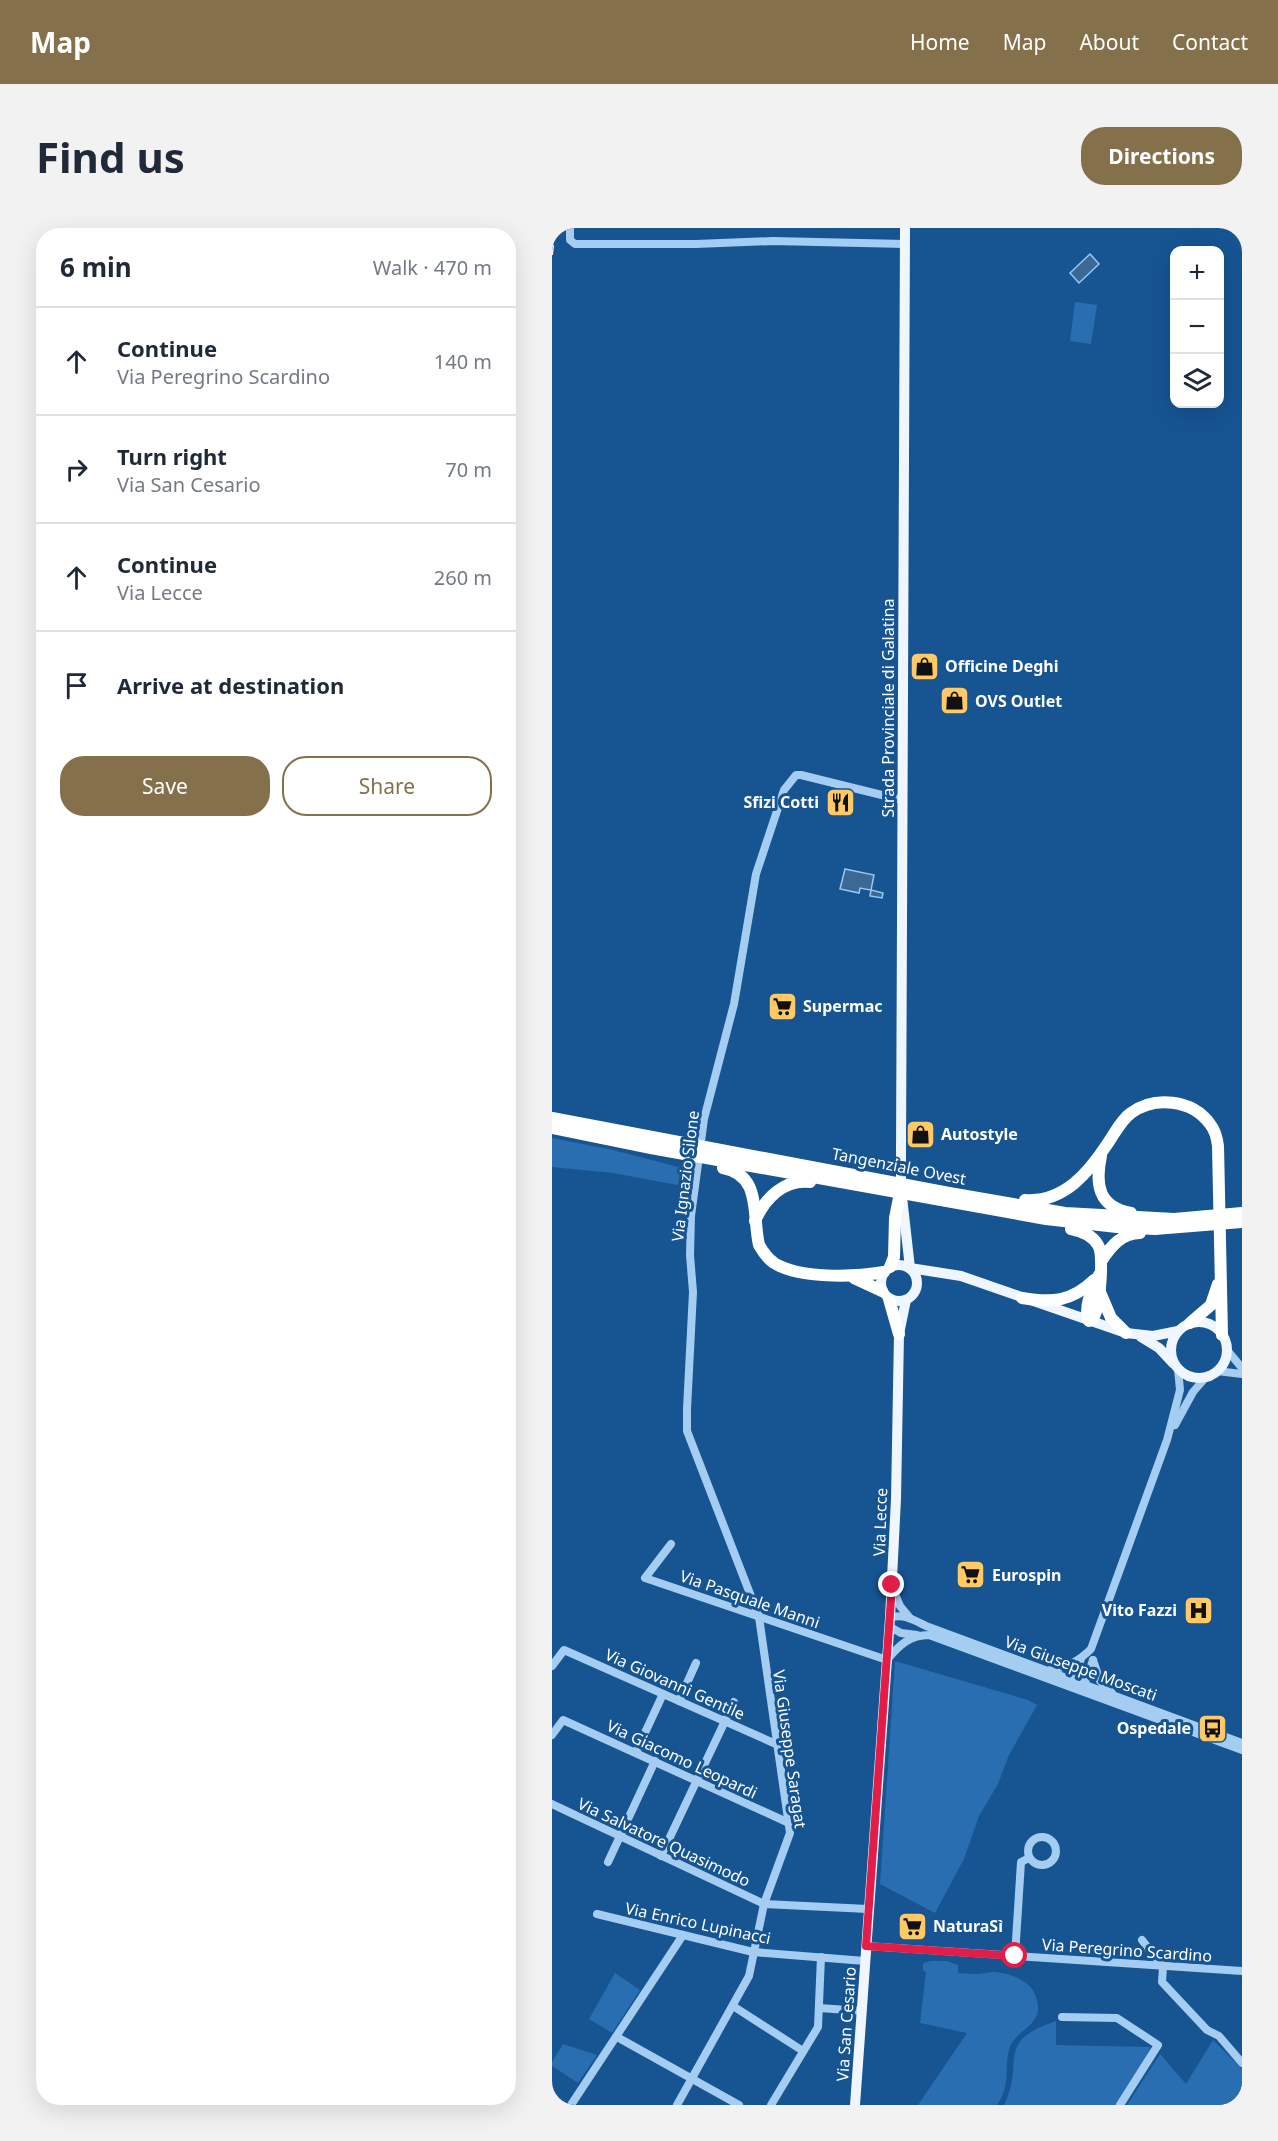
<!DOCTYPE html>
<html lang="en">
<head>
<meta charset="utf-8">
<style>
  :root { --surface:#fff; --page:#f2f2f3; --text:#1f2937; --muted:#747a83; --line:#e0e1e3; --accent:#84714c }
  body { margin:0; font-family:"Noto Sans",sans-serif; background:var(--page); color:var(--text) }
  .controls { position:absolute; right:18px; top:18px; display:grid; overflow:hidden; border-radius:12px; box-shadow:0 6px 24px #0002 }
  .controls button { width:54px; height:54px; display:grid; place-items:center; padding:0; border:0; border-bottom:2px solid var(--line); background:var(--surface); color:var(--text); font:30px sans-serif }
  .stop { position:absolute; width:18px; height:18px; margin:-14px; border:4px solid #e11d48; border-radius:50%; background:#fff }
  .stop.end { background:#e11d48; border-color:#fff; box-shadow:0 2px 6px #0008 }
  .list { margin:0; padding:0; list-style:none }
  h2 { display:flex; justify-content:space-between; align-items:center; height:78px; margin:0; padding:0 24px; font-size:26px }
  h2 small { font-size:20px; font-weight:400; color:var(--muted) }
  .list li { display:grid; grid-template-columns:39px 1fr auto; gap:18px; align-items:center; box-sizing:border-box; height:108px; padding:0 24px; border-top:2px solid var(--line) }
  .list b { display:block; font-size:22px; white-space:nowrap }
  .list p { margin:0; font-size:20px; white-space:nowrap; color:var(--muted) }
  .list em { font-size:20px; font-style:normal; color:var(--muted) }
  .actions { display:flex; gap:12px; padding:18px 24px }
  .actions a { flex:1; padding:14px 0; border:2px solid var(--accent); border-radius:24px; text-align:center; font-size:21px; color:var(--accent) }
  .actions .main { background:var(--accent); color:#fff }
  .icon { flex:none; width:33px; height:33px; fill:none; stroke:currentColor; stroke-width:2; stroke-linecap:round; stroke-linejoin:round }
  .map { position:relative; flex:none; width:690px; height:1877px; overflow:hidden; border-radius:24px }
  header { display:flex; align-items:center; gap:36px; box-sizing:border-box; height:84px; padding:0 30px; background:var(--accent); color:#fff }
  header strong { font-size:28px }
  nav { display:flex; gap:33px; margin-inline-start:auto; font-size:21px }
  .intro { display:flex; align-items:center; justify-content:space-between; box-sizing:border-box; height:144px; padding:0 36px }
  h1 { margin:0; font-size:42px }
  .button { padding:15px 27px; border-radius:24px; background:var(--accent); color:#fff; font-size:21px; font-weight:700 }
  main { display:flex; gap:36px; padding:0 36px }
  aside { flex:1; background:var(--surface); border-radius:24px; box-shadow:0 6px 24px #0002 }
  .map>svg:first-child { display:block }
</style>
</head>
<body>
<header>
<strong>Map</strong>
<nav><a>Home</a><a>Map</a><a>About</a><a>Contact</a></nav>
</header>
<div class="intro"><h1>Find us</h1><a class="button">Directions</a></div>
<main>
<aside>
<h2>6 min<small>Walk · 470 m</small></h2>
<ul class="list">
<li><svg class="icon" aria-label="ahead" viewBox="0 0 24 24"><path d="M12 20V5M6 11l6-6 6 6"/></svg><div><b>Continue</b><p>Via Peregrino Scardino</p></div><em>140 m</em></li>
<li><svg class="icon" aria-label="right" viewBox="0 0 24 24"><path d="M7 20v-9h11M14 6l5 5-5 5"/></svg><div><b>Turn right</b><p>Via San Cesario</p></div><em>70 m</em></li>
<li><svg class="icon" aria-label="ahead" viewBox="0 0 24 24"><path d="M12 20V5M6 11l6-6 6 6"/></svg><div><b>Continue</b><p>Via Lecce</p></div><em>260 m</em></li>
<li><svg class="icon" aria-label="arrive" viewBox="0 0 24 24"><path d="M6 21V4h12l-3 4 3 4H6"/></svg><div><b>Arrive at destination</b></div></li>
</ul>
<div class="actions"><a class="main">Save</a><a>Share</a></div>
</aside>
<div class="map">
<svg width="690" height="1877" viewBox="0 0 690 1877">
  <rect width="100%" height="100%" fill="#165492"/>
  <g fill="#296eb1">
    <polygon points="523,74 545,77 539,116 518,113"/>
    <polygon points="0,910 61,922 134,941 125,957 61,945 0,939"/>
    <polygon points="343,1433 476,1472 485,1477 457,1527 446,1556 427,1588 412,1631 383,1685 328,1656"/>
    <path d="M379 1733H395L406 1737V1745C412 1745 418 1746 424 1746 431 1746 436 1744 443 1744 458 1745 480 1753 484 1769 486 1775 487 1782 485 1787 479 1801 463 1805 458 1819 451 1839 460 1857 445 1877H366L415 1805 368 1795 374 1744 371 1743V1735Z"/>
    <polygon points="63,1745 88,1762 60,1805 37,1791"/>
    <path d="M504 1793V1817L598 1819 596 1828 564 1877H452C474 1831 441 1815 504 1793Z"/>
    <polygon points="661,1812 690,1841 690,1877 575,1877 608,1826 634,1856"/>
    <polygon points="11,1816 45,1827 26,1855 0,1838 0,1834"/>
  </g>
  <g fill="#3c6895" stroke="#97c7f3" stroke-width="1.5">
    <polygon points="538,26 547,36 527,55 518,45"/>
    <polygon points="293,641 322,647 319,662 331,665 330,670 318,668 319,662 308,660 307,665 288,661"/>
  </g>
  <g fill="none" stroke-linecap="round" stroke-linejoin="round">
    <g stroke="#a5ccf1" stroke-width="8">
      <polyline points="18,0 18,12 23,16 144,16 221,13 353,16"/>
      <polyline points="675,1122 690,1140"/>
      <polyline points="665,1143 690,1146"/>
      <polyline points="623,1197 641,1164 654,1149"/>
      <path d="M119 1316 93 1350 335 1432C347 1417 358 1407 377 1407L690 1522"/>
      <polyline points="341,1361 348,1378 358,1390"/>
      <path d="M338 1390C351 1385 362 1392 374 1398L690 1515"/>
      <polyline points="338,1399 349,1405 365,1407"/>
      <polyline points="529,1431 523,1448 525,1460 534,1452 541,1432"/>
      <polyline points="541,1432 548,1453 560,1465"/>
      <polyline points="0,1438 12,1422 224,1516"/>
      <path d="M498 1442C515 1440 527 1433 539 1421L615 1212 628 1162 626 1141"/>
      <polyline points="127,1473 144,1435"/>
      <polyline points="0,1507 11,1492 237,1595"/>
      <polyline points="84,1524 111,1466"/>
      <polyline points="0,1576 212,1676 316,1681"/>
      <circle cx="490" cy="1623" r="14"/>
      <polyline points="109,1628 182,1474"/>
      <polyline points="56,1634 103,1533"/>
      <polyline points="45,1686 201,1724 313,1733"/>
      <polyline points="590,1712 611,1739 610,1754 655,1802 667,1808 690,1835"/>
      <polyline points="314,1718 690,1743"/>
      <polyline points="463,1728 469,1634 477,1630"/>
      <polyline points="181,1778 251,1823"/>
      <polyline points="267,1780 310,1783"/>
      <polyline points="510,1789 565,1790 606,1817 568,1877"/>
      <polyline points="65,1809 187,1877"/>
      <polyline points="19,1877 131,1707"/>
      <polyline points="125,1877 197,1748 212,1676 238,1605 207,1389 135,1203 135,1181 141,1064 138,1027 139,988 152,891 182,776 204,646 232,562 244,547 249,547 350,572"/>
      <polyline points="219,1877 266,1799 269,1729"/>
    </g>
    <g stroke="#eff6ff" stroke-width="10">
      <polyline points="353,0 349,924 349,960 358,1040 409,1048 574,1105 601,1108 626,1103"/>
      <circle cx="347" cy="1055" r="18"/>
      <circle cx="647" cy="1122" r="28"/>
      <polyline points="589,1109 607,1120 621,1135"/>
      <polyline points="303,1877 338,1390 344,1271 347,1106 354,1072"/>
    </g>
    <g stroke="#fff" stroke-width="12">
      <polyline points="0,890 397,965 513,985 622,991 690,985"/>
      <polyline points="0,900 99,920 494,991 565,999 603,1001 690,994"/>
      <path d="M549 928C543 956 546 979 579 985"/>
      <path d="M171 940C210 947 200 987 207 1017 211 1024 215 1030 222 1035 248 1051 302 1049 332 1044"/>
      <path d="M473 972C512 975 537 944 556 915 563 905 569 892 579 885 602 868 640 871 658 896 663 902 665 910 666 918L670 1107"/>
      <path d="M203 993C213 970 232 951 258 954"/>
      <path d="M519 1001C530 1003 540 1007 546 1017 552 1026 548 1076 543 1086 542 1090 540 1090 537 1093 531 1078 541 1060 547 1047"/>
      <path d="M550 1032C559 1018 570 1005 588 1005"/>
      <polyline points="338,1039 342,1029 343,990 349,960"/>
      <polyline points="302,1050 330,1063"/>
      <polyline points="548,1064 559,1090 574,1105"/>
      <path d="M470 1070C500 1075 519 1074 542 1052"/>
      <polyline points="337,1071 347,1106"/>
      <polyline points="638,1095 659,1077 666,1056"/>
    </g>
    <polyline stroke="#fff" stroke-width="2" stroke-dasharray="10 4.5" stroke-linecap="butt" points="0,27 3,0"/>
  </g>
  <g fill="none" stroke-linecap="round" stroke-linejoin="round">
    <polyline stroke="#e11d48" stroke-width="8" points="340,1357 314,1718 463,1728"/>
  </g>
  <defs>
    <symbol id="shop-square" viewBox="-11 -11 22 22"><rect x="-9" y="-9" width="18" height="18" rx="4" fill="#ffc965" stroke="#165492"/><path d="M-5-2.5h2.3a2.7 3.5 0 0 1 5.4 0H5L5.5 6h-11ZM-1.5-2.5h3a1.5 2.3 0 0 0-3 0Z" fill="#111"/></symbol>
    <symbol id="restaurant-square" viewBox="-11 -11 22 22"><rect x="-9" y="-9" width="18" height="18" rx="4" fill="#ffc965" stroke="#165492"/><path d="M-5-6h1v4h1v-4h1v4h1v-4h1v5L-1.5 .5V6h-2V.5L-5-1ZM5-6V6H3V1.5H1.5Q1.5-4 5-6Z" fill="#111"/></symbol>
    <symbol id="supermarket-square" viewBox="-11 -11 22 22"><rect x="-9" y="-9" width="18" height="18" rx="4" fill="#ffc965" stroke="#165492"/><path d="M-6-5.5h2.5l.6 2H6L4.5 2H-2.5L-4.4-4H-6ZM-1.5 3.2a1.3 1.3 0 1 0 .1 0ZM3 3.2a1.3 1.3 0 1 0 .1 0Z" fill="#111"/></symbol>
    <symbol id="hospital-square" viewBox="-11 -11 22 22"><rect x="-9" y="-9" width="18" height="18" rx="4" fill="#ffc965" stroke="#165492"/><path d="M-5-5h3v3.5h4V-5h3V5h-3V1.5h-4V5h-3Z" fill="#111"/></symbol>
    <symbol id="bus-square" viewBox="-11 -11 22 22"><rect x="-9" y="-9" width="18" height="18" rx="4" fill="#ffc965" stroke="#165492"/><path d="M-5-6H5V4H4V6H2V4H-2V6H-4V4H-5ZM-3.5-4V0h7V-4ZM-3.5 1.2v1.5H-2V1.2ZM2 1.2v1.5H3.5V1.2Z" fill="#111"/></symbol>
  </defs>
  <g fill-rule="evenodd">
    <use href="#shop-square" x="356" y="422" width="33" height="33"/>
    <use href="#shop-square" x="386" y="456" width="33" height="33"/>
    <use href="#restaurant-square" x="272" y="558" width="33" height="33"/>
    <use href="#supermarket-square" x="214" y="762" width="33" height="33"/>
    <use href="#shop-square" x="352" y="890" width="33" height="33"/>
    <use href="#supermarket-square" x="402" y="1330" width="33" height="33"/>
    <use href="#hospital-square" x="630" y="1366" width="33" height="33"/>
    <use href="#bus-square" x="644" y="1484" width="33" height="33"/>
    <use href="#supermarket-square" x="344" y="1682" width="33" height="33"/>
  </g>
  <g text-anchor="middle" stroke-width="6" stroke-linejoin="round" paint-order="stroke">
    <g font-size="16" font-weight="bold" fill="#fff" stroke="#165492" text-anchor="start">
      <text x="393" y="444">Officine Deghi</text>
      <text x="423" y="479">OVS Outlet</text>
      <text x="267" y="580" text-anchor="end">Sfizi Cotti</text>
      <text x="251" y="784">Supermac</text>
      <text x="389" y="912">Autostyle</text>
      <text x="440" y="1353">Eurospin</text>
      <text x="625" y="1388" text-anchor="end">Vito Fazzi</text>
      <text x="639" y="1506" text-anchor="end">Ospedale</text>
      <text x="381" y="1704">NaturaSì</text>
    </g>
    <g font-size="16" fill="#fff" stroke="#165492">
      <text transform="translate(336 480) rotate(-90)" y="6">Strada Provinciale di Galatina</text>
      <text transform="translate(347 938) rotate(11)" y="6">Tangenziale Ovest</text>
      <text transform="translate(133 948) rotate(-83)" y="6">Via Ignazio Silone</text>
      <text transform="translate(328 1294) rotate(-88)" y="6">Via Lecce</text>
      <text transform="translate(198 1371) rotate(19)" y="6">Via Pasquale Manni</text>
      <text transform="translate(529 1440) rotate(20)" y="6">Via Giuseppe Moscati</text>
      <text transform="translate(123 1456) rotate(24)" y="6">Via Giovanni Gentile</text>
      <text transform="translate(238 1521) rotate(82)" y="6">Via Giuseppe Saragat</text>
      <text transform="translate(130 1531) rotate(25)" y="6">Via Giacomo Leopardi</text>
      <text transform="translate(112 1614) rotate(25)" y="6">Via Salvatore Quasimodo</text>
      <text transform="translate(146 1695) rotate(12)" y="6">Via Enrico Lupinacci</text>
      <text transform="translate(575 1722) rotate(4)" y="6">Via Peregrino Scardino</text>
      <text transform="translate(294 1796) rotate(-86)" y="6">Via San Cesario</text>
    </g>
  </g>
</svg>
<div class="controls">
<button>+</button>
<button>−</button>
<button><svg class="icon" aria-label="layers" viewBox="0 0 24 24"><path d="M12 4l9 5-9 5-9-5zM3 14l9 5 9-5"/></svg></button>
</div>
<div class="stop" style="left:463px;top:1728px"></div>
<div class="stop end" style="left:340px;top:1357px"></div>
</div>
</main>
</body>
</html>
